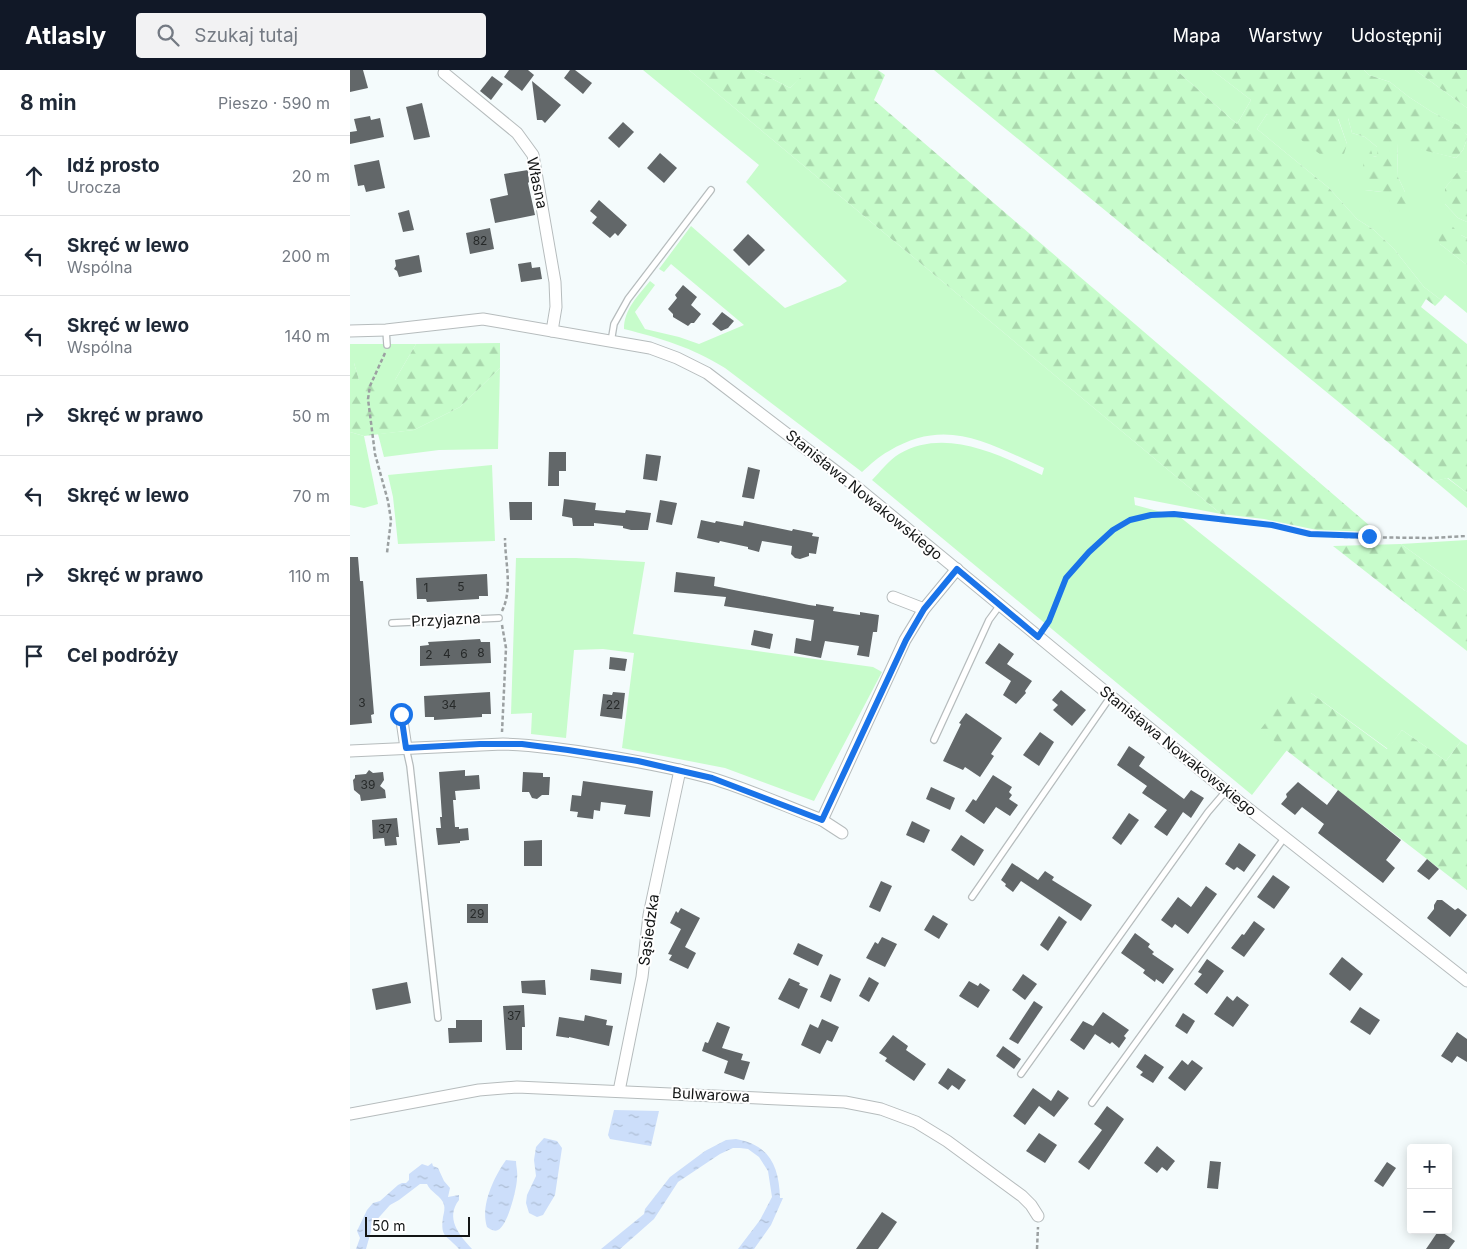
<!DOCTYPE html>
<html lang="pl">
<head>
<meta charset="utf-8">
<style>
  :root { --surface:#fff; --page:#f2f2f3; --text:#1f2937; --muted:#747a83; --line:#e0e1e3; --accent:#111827 }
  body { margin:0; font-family:Inter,sans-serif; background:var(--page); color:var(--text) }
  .controls { position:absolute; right:15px; bottom:15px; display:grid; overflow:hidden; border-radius:5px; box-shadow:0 2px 12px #0003 }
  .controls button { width:45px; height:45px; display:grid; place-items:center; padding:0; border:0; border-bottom:1px solid var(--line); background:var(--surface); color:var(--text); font:25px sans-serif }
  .scale { position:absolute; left:15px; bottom:12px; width:105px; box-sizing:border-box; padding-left:5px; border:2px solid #131515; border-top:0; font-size:14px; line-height:18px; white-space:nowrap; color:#131515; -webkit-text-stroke:4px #fff; paint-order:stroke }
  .stop { position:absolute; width:15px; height:15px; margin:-11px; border:4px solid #1a73e8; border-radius:50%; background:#fff }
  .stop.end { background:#1a73e8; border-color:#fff; box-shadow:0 1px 5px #0008 }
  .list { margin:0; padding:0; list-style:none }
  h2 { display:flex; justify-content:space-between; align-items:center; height:65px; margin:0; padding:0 20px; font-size:21px }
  h2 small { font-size:16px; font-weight:400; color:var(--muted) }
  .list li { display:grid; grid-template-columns:32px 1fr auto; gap:15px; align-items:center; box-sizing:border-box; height:80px; padding:0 20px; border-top:1px solid var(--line) }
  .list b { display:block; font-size:19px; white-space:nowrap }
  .list p { margin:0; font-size:16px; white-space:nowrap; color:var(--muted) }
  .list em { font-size:16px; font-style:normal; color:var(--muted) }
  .icon { flex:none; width:28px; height:28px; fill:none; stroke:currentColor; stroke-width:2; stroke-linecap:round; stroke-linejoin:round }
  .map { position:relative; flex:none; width:1117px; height:1179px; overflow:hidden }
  header { display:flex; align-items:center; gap:30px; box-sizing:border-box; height:70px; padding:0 25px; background:var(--accent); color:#fff }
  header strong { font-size:24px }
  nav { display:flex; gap:28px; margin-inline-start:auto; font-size:18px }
  .search { width:350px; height:45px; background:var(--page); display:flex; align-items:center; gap:12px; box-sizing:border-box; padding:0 18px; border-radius:5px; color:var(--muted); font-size:19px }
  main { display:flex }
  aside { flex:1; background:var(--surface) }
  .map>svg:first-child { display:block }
</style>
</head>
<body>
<header>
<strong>Atlasly</strong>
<div class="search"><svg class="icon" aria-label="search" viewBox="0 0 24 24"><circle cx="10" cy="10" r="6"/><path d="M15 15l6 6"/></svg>Szukaj tutaj</div>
<nav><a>Mapa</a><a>Warstwy</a><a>Udostępnij</a></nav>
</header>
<main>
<aside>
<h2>8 min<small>Pieszo · 590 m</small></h2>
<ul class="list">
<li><svg class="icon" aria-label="ahead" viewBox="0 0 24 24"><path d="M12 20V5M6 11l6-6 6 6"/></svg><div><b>Idź prosto</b><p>Urocza</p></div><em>20 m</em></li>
<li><svg class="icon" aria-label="left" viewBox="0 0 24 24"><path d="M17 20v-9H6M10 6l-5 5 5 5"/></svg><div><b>Skręć w lewo</b><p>Wspólna</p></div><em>200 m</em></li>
<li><svg class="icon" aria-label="left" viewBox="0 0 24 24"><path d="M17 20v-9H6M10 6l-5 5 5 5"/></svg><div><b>Skręć w lewo</b><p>Wspólna</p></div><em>140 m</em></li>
<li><svg class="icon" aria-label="right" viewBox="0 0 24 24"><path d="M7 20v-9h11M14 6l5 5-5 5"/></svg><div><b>Skręć w prawo</b></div><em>50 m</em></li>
<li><svg class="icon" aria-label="left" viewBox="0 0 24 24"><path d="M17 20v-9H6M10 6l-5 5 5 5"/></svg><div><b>Skręć w lewo</b></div><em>70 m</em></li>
<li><svg class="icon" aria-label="right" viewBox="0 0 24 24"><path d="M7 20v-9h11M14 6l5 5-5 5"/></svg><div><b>Skręć w prawo</b></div><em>110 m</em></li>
<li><svg class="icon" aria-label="arrive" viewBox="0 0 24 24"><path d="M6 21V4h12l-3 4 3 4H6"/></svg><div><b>Cel podróży</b></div></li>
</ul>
</aside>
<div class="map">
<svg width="1117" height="1179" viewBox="0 0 1117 1179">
  <defs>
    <pattern id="forest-firs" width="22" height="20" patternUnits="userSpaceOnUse" patternTransform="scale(1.25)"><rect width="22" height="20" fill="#c7fccb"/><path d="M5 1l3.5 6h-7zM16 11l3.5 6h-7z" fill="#aad7ad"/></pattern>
    <pattern id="water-ripples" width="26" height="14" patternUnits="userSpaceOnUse" patternTransform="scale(1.25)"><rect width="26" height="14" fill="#ccdefa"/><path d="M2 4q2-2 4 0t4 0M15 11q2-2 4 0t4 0" fill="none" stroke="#aebed5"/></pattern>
  </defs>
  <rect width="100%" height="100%" fill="#f4fbfc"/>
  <g fill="#c7fccb">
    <path d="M293 0H339L871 444 784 427 785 435 830 447 1111 671 1096 691 1052 660 1038 679 961 623 911 660 937 680 902 725 522 410C530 402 539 390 549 384 596 357 649 385 692 405L694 398C639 374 597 346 539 381 529 386 520 395 512 402L375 298C341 277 313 269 274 259 274 239 288 226 300 211L305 215 285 242 295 259 329 267 349 274 394 255 321 194 314 202 309 199 341 156 435 238 490 216 497 211 396 112 409 95Z"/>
    <polygon points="405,0 451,0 452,7 440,18"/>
    <polygon points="826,0 862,0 901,30 887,54"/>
    <polygon points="1014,0 1065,0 1117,38 1117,65 1109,56 1082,42 1059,27 1040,12 1019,5"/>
    <polygon points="917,44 997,74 988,48 998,48 1002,63 1015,67 1027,77 1027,86 1023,87 1015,120 1032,122 1055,122 1048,107 1047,73 1106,88 1113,80 1117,69 1117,102 1110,100 1095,118 1095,134 1108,148 1117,152 1117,168 1111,165 1090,174 1117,195 1117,243 1095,225 1091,230 1074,217 1044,179 1024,160 1007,149 979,118 907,59"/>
    <polygon points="0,274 66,274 45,310 9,310 4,293 0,293"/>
    <polygon points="150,298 148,379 89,380 34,387 28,364 64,360 110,337"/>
    <polygon points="0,362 14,366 28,434 14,438 0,435"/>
    <polygon points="142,395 145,471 48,474 43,427 38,405"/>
    <polygon points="1097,408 1117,423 1117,438 1085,411"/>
    <polygon points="1117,470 1117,522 1051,474"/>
    <polygon points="166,488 226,488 295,492 283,564 523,597 532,602 464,731 375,698 272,678 284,583 253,579 224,580 216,668 181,664 182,643 161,644"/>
  </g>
  <g fill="url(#forest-firs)">
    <polygon points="339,0 405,0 440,18 451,7 451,0 528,0 535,5 524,30 1027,462 967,460 914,449 871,444"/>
    <polygon points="584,0 826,0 887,54 901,30 862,0 1014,0 1019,5 1040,12 1059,27 1082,42 1110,56 1117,65 1117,69 1113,80 1106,88 1047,74 1048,107 1062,137 1040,142 1032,122 1015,120 1013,96 1015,76 1021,80 1023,87 1027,86 1027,77 1015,67 1002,63 998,48 988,49 997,74 994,84 975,88 917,44 907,59 979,118 1007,149 1024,160 1044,179 1074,217 1091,230 1085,236 1076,229 1071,237 1117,274 1117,423 1098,408 1085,411"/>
    <polygon points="1065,0 1117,0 1117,38"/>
    <polygon points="1110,99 1117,102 1117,152 1108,148 1095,134 1095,118"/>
    <polygon points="1100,154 1111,165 1117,168 1117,195 1090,174 1086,164"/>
    <polygon points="150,273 150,298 110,337 64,360 14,366 0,362 0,293 4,293 9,310 45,310 66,274"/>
    <polygon points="1051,474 1117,522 1117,581 983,476"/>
    <polygon points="961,623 1037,679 1052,660 1096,691 1111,671 1117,675 1117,820 910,660 937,625"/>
  </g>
  <g fill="url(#water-ripples)">
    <polygon points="264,1040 309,1041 301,1076 260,1069 258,1065"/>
    <polygon points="194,1068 207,1071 212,1078 205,1125 193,1145 187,1147 179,1143 176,1133 177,1125 186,1106 184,1090 186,1077"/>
    <path d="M386 1069C419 1075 429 1095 430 1128H433L421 1155 404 1179H388L410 1150 422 1127 418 1101 409 1087 398 1079 390 1078H383L370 1084 328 1112 304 1149 270 1179H251L294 1144 295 1139 320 1107 355 1081 376 1070Z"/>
    <path d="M156 1090 166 1091C166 1097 168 1102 167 1108 167 1118 158 1155 148 1160 144 1162 140 1159 137 1157 130 1136 144 1107 156 1090Z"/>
    <path d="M82 1093 83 1096 88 1098 94 1111 100 1118 98 1127 109 1125V1130C95 1148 109 1165 122 1179H109C97 1165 90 1168 93 1147 94 1143 95 1138 94 1135 92 1126 80 1122 77 1114H70L49 1130 40 1135 23 1154 16 1179H6L10 1168 7 1161 17 1140 23 1133 30 1131 48 1115 52 1113H56L59 1110V1104L72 1094 78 1096Z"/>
  </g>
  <g fill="#626769">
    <polygon points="0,0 13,0 18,18 0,22"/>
    <polygon points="159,0 178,0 184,5 172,21 154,7"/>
    <polygon points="220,0 225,0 242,13 233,24 214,8"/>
    <polygon points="142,6 153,14 141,30 130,21"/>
    <polygon points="182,11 211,35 195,53 192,50 187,50"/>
    <polygon points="72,33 80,67 64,70 56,37"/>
    <polygon points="20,46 21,50 30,48 34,67 0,74 0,62 7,61 4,49"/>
    <polygon points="273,52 284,62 269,78 258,68"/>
    <polygon points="310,83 327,98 314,113 297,98"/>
    <polygon points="29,90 35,118 16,122 14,115 8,116 4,95"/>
    <polygon points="178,100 179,112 178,113 185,145 145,153 140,129 158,125 154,104"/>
    <polygon points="249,130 277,155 268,166 265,163 260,168 242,153 247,147 240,141"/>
    <polygon points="59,140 64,160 53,162 48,143"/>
    <polygon points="140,158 144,179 120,184 116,163"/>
    <polygon points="398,164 415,180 399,196 383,180"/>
    <polygon points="69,185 72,202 49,207 47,201 44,199 46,196 45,190"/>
    <polygon points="181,192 182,198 190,197 192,209 171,212 168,194"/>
    <polygon points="333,215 347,227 341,235 351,244 344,253 341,253 338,256 323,247 323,244 318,239 327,228 325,225"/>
    <polygon points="372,242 384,251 378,258 371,261 362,254"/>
    <polygon points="199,382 216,382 216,401 209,401 209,416 198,416"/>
    <polygon points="296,384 311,386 307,411 293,409"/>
    <polygon points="398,397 410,400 404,429 392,427"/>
    <polygon points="214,429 246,433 245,440 275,443 276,440 301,443 298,460 281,460 273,458 273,456 244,453 244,456 223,456 222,448 212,446"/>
    <polygon points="310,430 327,433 322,455 306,452"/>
    <polygon points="159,432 182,432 182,450 160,450"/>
    <polygon points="351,450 365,453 366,451 393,456 394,451 442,461 443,459 463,463 462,466 469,467 466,484 459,483 459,486 450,489 445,488 441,484 442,476 412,471 409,482 398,479 398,477 370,471 369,473 347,468"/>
    <polygon points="0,487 8,487 10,511 13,511 24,644 21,645 22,653 0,655"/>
    <polygon points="326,502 365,507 364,516 459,535 466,536 466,534 484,537 483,541 510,545 510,542 529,545 527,562 523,562 519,587 507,585 509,576 475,571 471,588 444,583 446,568 461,571 464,550 374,536 376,527 324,522"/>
    <polygon points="137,504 138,526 129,526 129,529 77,532 76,529 67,529 66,508"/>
    <polygon points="404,560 423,564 420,579 401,575"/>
    <polygon points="130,569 131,572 140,572 141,593 70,596 70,576 79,575 78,572"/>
    <polygon points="649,573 664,584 657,594 682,611 675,621 676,623 666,634 653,625 661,611 635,593"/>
    <polygon points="260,587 277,589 275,601 259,599"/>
    <polygon points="711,620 736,640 722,656 703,640 708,635 702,630"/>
    <polygon points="140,622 141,644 132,644 132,647 84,650 84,647 75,647 74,626"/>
    <polygon points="263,622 275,623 272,649 250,646 253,624 262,625"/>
    <polygon points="616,643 652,668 641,684 644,686 630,707 615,697 613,700 593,691 611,654 609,653"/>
    <polygon points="690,662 704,672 689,696 673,685"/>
    <polygon points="779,676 795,687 789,696 834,729 841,720 854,728 841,748 833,742 817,766 804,757 817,740 792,723 797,716 767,695"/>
    <polygon points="19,700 23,703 33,702 34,710 30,716 35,720 36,728 11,731 10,725 4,720 3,710 5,708 5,705 16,704"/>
    <polygon points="115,700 115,706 129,705 130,719 105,721 106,730 103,730 105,757 109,757 109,759 118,758 119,770 110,771 110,773 88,775 86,758 91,758 90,747 92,747 89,702"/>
    <polygon points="173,702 193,703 193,707 200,707 199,725 192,725 187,729 182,728 179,722 172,722"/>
    <polygon points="643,705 662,717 659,722 662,725 659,729 668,735 660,746 646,737 634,754 615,741 623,729 626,731"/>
    <polygon points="233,711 303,721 300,747 274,744 276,735 251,732 250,741 244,740 243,749 227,747 228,742 220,741 222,725 231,726"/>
    <polygon points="948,712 977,735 988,720 1051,770 1036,790 1045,798 1033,813 968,763 974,754 952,737 945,745 931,734 937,727 936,724"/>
    <polygon points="581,717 605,728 600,740 576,729"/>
    <polygon points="779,743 789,750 771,775 762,768"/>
    <polygon points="47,748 49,767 46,767 47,775 35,776 34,768 23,769 22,750"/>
    <polygon points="562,751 580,760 574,773 556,765"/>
    <polygon points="611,765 634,780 624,796 601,780"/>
    <polygon points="192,770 192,796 174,796 174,771"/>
    <polygon points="889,773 906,785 894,802 887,797 884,800 875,794"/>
    <polygon points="1077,789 1089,799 1079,810 1067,801"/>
    <polygon points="662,793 688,810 695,801 704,807 702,810 742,835 731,851 671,811 663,822 655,816 656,814 651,810"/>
    <polygon points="923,805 940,817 924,839 907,827"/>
    <polygon points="531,811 542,816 530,842 519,837"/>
    <polygon points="856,816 867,824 838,864 825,854 822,858 811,850 828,827 841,837"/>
    <polygon points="1087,830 1092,830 1105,840 1108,838 1117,845 1100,867 1077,848 1084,839 1084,835"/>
    <rect x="117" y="834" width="21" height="19"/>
    <polygon points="331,838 350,848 335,877 346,883 338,899 319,890 322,885 318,884 331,859 320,853 326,841 328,843"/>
    <polygon points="583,845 598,854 589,869 574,860"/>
    <polygon points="709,846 717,852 698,881 690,875"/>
    <polygon points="904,851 915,859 894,887 881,878 892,864 894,865"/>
    <polygon points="785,863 800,874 798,877 804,882 802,884 824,899 813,914 806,909 805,912 793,903 795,900 771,883"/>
    <polygon points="532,867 547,874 535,897 516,888 525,872 528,874"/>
    <polygon points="448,873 473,885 468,896 443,884"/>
    <polygon points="992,887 1013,904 1000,921 979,904"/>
    <polygon points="857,889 874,901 857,924 844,914 852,904 848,902"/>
    <polygon points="241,899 272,903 271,914 240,910"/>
    <polygon points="480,904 491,909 481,932 470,927"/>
    <polygon points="673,904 687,914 675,930 662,920"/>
    <polygon points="519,907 529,913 519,932 509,926"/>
    <polygon points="439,908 450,913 449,915 458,919 449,939 428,929"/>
    <polygon points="195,910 196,925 172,923 171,911"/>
    <polygon points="619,911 628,916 630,913 640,920 628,938 609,926"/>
    <polygon points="57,912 61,933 26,940 22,919"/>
    <polygon points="877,926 883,931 887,926 899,935 883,957 864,944"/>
    <polygon points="684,931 693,937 668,974 659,969"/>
    <polygon points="174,935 175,957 172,957 172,980 156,980 153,936"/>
    <polygon points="1010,937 1030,950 1020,965 1000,952"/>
    <polygon points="753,942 779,960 774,966 776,968 769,978 762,972 760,974 745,964 734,980 720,970 733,951 743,956"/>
    <polygon points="833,943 845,951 837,964 825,956"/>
    <polygon points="235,945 257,950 256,955 263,956 259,976 219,967 219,968 206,966 209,947 234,951"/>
    <polygon points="472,949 489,957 482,972 477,970 470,984 451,975 460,954 468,958"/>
    <polygon points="106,950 132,950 132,972 99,973 98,958 106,958"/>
    <polygon points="367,952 380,957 372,978 393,984 391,990 400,992 394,1010 374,1003 378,991 352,981 355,972 358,973"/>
    <polygon points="1107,962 1117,969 1117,992 1107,986 1102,993 1091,986"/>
    <polygon points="543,965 558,976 556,980 576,994 564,1011 535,991 537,988 529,983"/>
    <polygon points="653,976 671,989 664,999 646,986"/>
    <polygon points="795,984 814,997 803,1013 790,1005 793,1002 786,997"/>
    <polygon points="832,990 838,995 842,990 853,998 835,1021 818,1008"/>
    <polygon points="598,998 616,1010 609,1020 602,1015 598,1020 588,1013"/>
    <polygon points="683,1018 701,1031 708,1020 719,1028 704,1047 689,1036 675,1055 663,1046"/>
    <polygon points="757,1036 774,1049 739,1100 728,1092 752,1060 744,1054"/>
    <polygon points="689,1063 707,1075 695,1093 676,1081"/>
    <polygon points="807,1076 825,1091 817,1101 812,1097 807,1103 794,1093"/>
    <polygon points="860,1091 871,1092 868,1119 857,1118"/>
    <polygon points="1037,1092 1046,1098 1033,1117 1024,1111"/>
    <polygon points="532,1142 547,1152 536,1168 528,1179 506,1179"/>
    <polygon points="1089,1160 1105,1171 1099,1179 1076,1179"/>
  </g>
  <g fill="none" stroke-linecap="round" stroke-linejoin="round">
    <defs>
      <g id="lane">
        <polyline points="36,260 37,275"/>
        <polyline points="261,272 264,254 278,229 361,120"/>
        <polyline points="42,553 149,548"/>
        <polyline points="584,670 639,550 650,535"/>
        <polyline points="56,678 60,696 88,948"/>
        <polyline points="622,827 761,626"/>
        <polyline points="671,1004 858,742 876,721"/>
        <polyline points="742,1033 935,767"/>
      </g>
      <g id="street">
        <polyline points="94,3 167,63 183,85 205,212 206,237 202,261"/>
        <polyline points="0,261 36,260 133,249 300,278 327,288 357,303 509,419 876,721 1117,911"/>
        <polyline points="543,527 574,539"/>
        <polyline points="51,644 56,678"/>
        <path d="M0 681 153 674C188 675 221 680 256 686 291 692 326 698 361 708 398 719 435 736 472 750L555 570 574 539 607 499"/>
        <polyline points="472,750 492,763"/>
        <polyline points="269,1021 292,907 299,845 330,700"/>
        <polyline points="0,1044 129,1020 167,1017 495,1032 531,1039 566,1052 597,1071 672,1126 681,1135 688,1146"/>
      </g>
    </defs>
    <use href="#lane" stroke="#b6bcbd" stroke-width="8"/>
    <use href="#street" stroke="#b6bcbd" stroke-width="13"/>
    <g stroke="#9ba0a1" stroke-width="2.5" stroke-dasharray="4 2.5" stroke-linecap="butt">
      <polyline points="35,283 20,316 18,329 25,384 38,431 41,450 37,483"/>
      <path d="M152 541C163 519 155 492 155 468"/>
      <polyline points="152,555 156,578 152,662"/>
      <polyline points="695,558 716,508 739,482 763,460 780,450 801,445 824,444 922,455 960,464 994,467 1082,468 1117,466"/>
      <polyline points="687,1179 688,1157"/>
    </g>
    <use href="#lane" stroke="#fff" stroke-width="5.5"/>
    <use href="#street" stroke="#fff" stroke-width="11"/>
  </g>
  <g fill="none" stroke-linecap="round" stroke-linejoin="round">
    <polyline stroke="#1a73e8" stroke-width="6" points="51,644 56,678 130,674 172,674 218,680 288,691 362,708 472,750 556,570 574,539 607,499 688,567 699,551 716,508 739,482 763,460 780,450 801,445 824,444 922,455 960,464 1019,466"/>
  </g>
  <g text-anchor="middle" stroke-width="4" stroke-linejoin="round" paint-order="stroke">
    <g font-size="12" fill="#272a2a">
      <text x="130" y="175">82</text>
      <text x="111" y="521">5</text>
      <text x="76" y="522">1</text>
      <text x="131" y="587">8</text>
      <text x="97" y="588">4</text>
      <text x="114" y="588">6</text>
      <text x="79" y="589">2</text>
      <text x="12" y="637">3</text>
      <text x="99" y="639">34</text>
      <text x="263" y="639">22</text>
      <text x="18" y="719">39</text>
      <text x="35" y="763">37</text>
      <text x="127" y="848">29</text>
      <text x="164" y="950">37</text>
    </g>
    <g font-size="15" fill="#131515" stroke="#fff">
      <text transform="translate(187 113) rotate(78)" y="5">Własna</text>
      <text transform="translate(514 425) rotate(39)" y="5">Stanisława Nowakowskiego</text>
      <text transform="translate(96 550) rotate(-3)" y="5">Przyjazna</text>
      <text transform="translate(828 681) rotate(39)" y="5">Stanisława Nowakowskiego</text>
      <text transform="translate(299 860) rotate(-82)" y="5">Sąsiedzka</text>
      <text transform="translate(361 1025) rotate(3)" y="5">Bulwarowa</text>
    </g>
  </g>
</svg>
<div class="controls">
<button>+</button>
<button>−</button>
</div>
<div class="scale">50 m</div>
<div class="stop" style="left:51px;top:644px"></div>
<div class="stop end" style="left:1019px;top:466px"></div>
</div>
</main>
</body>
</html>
